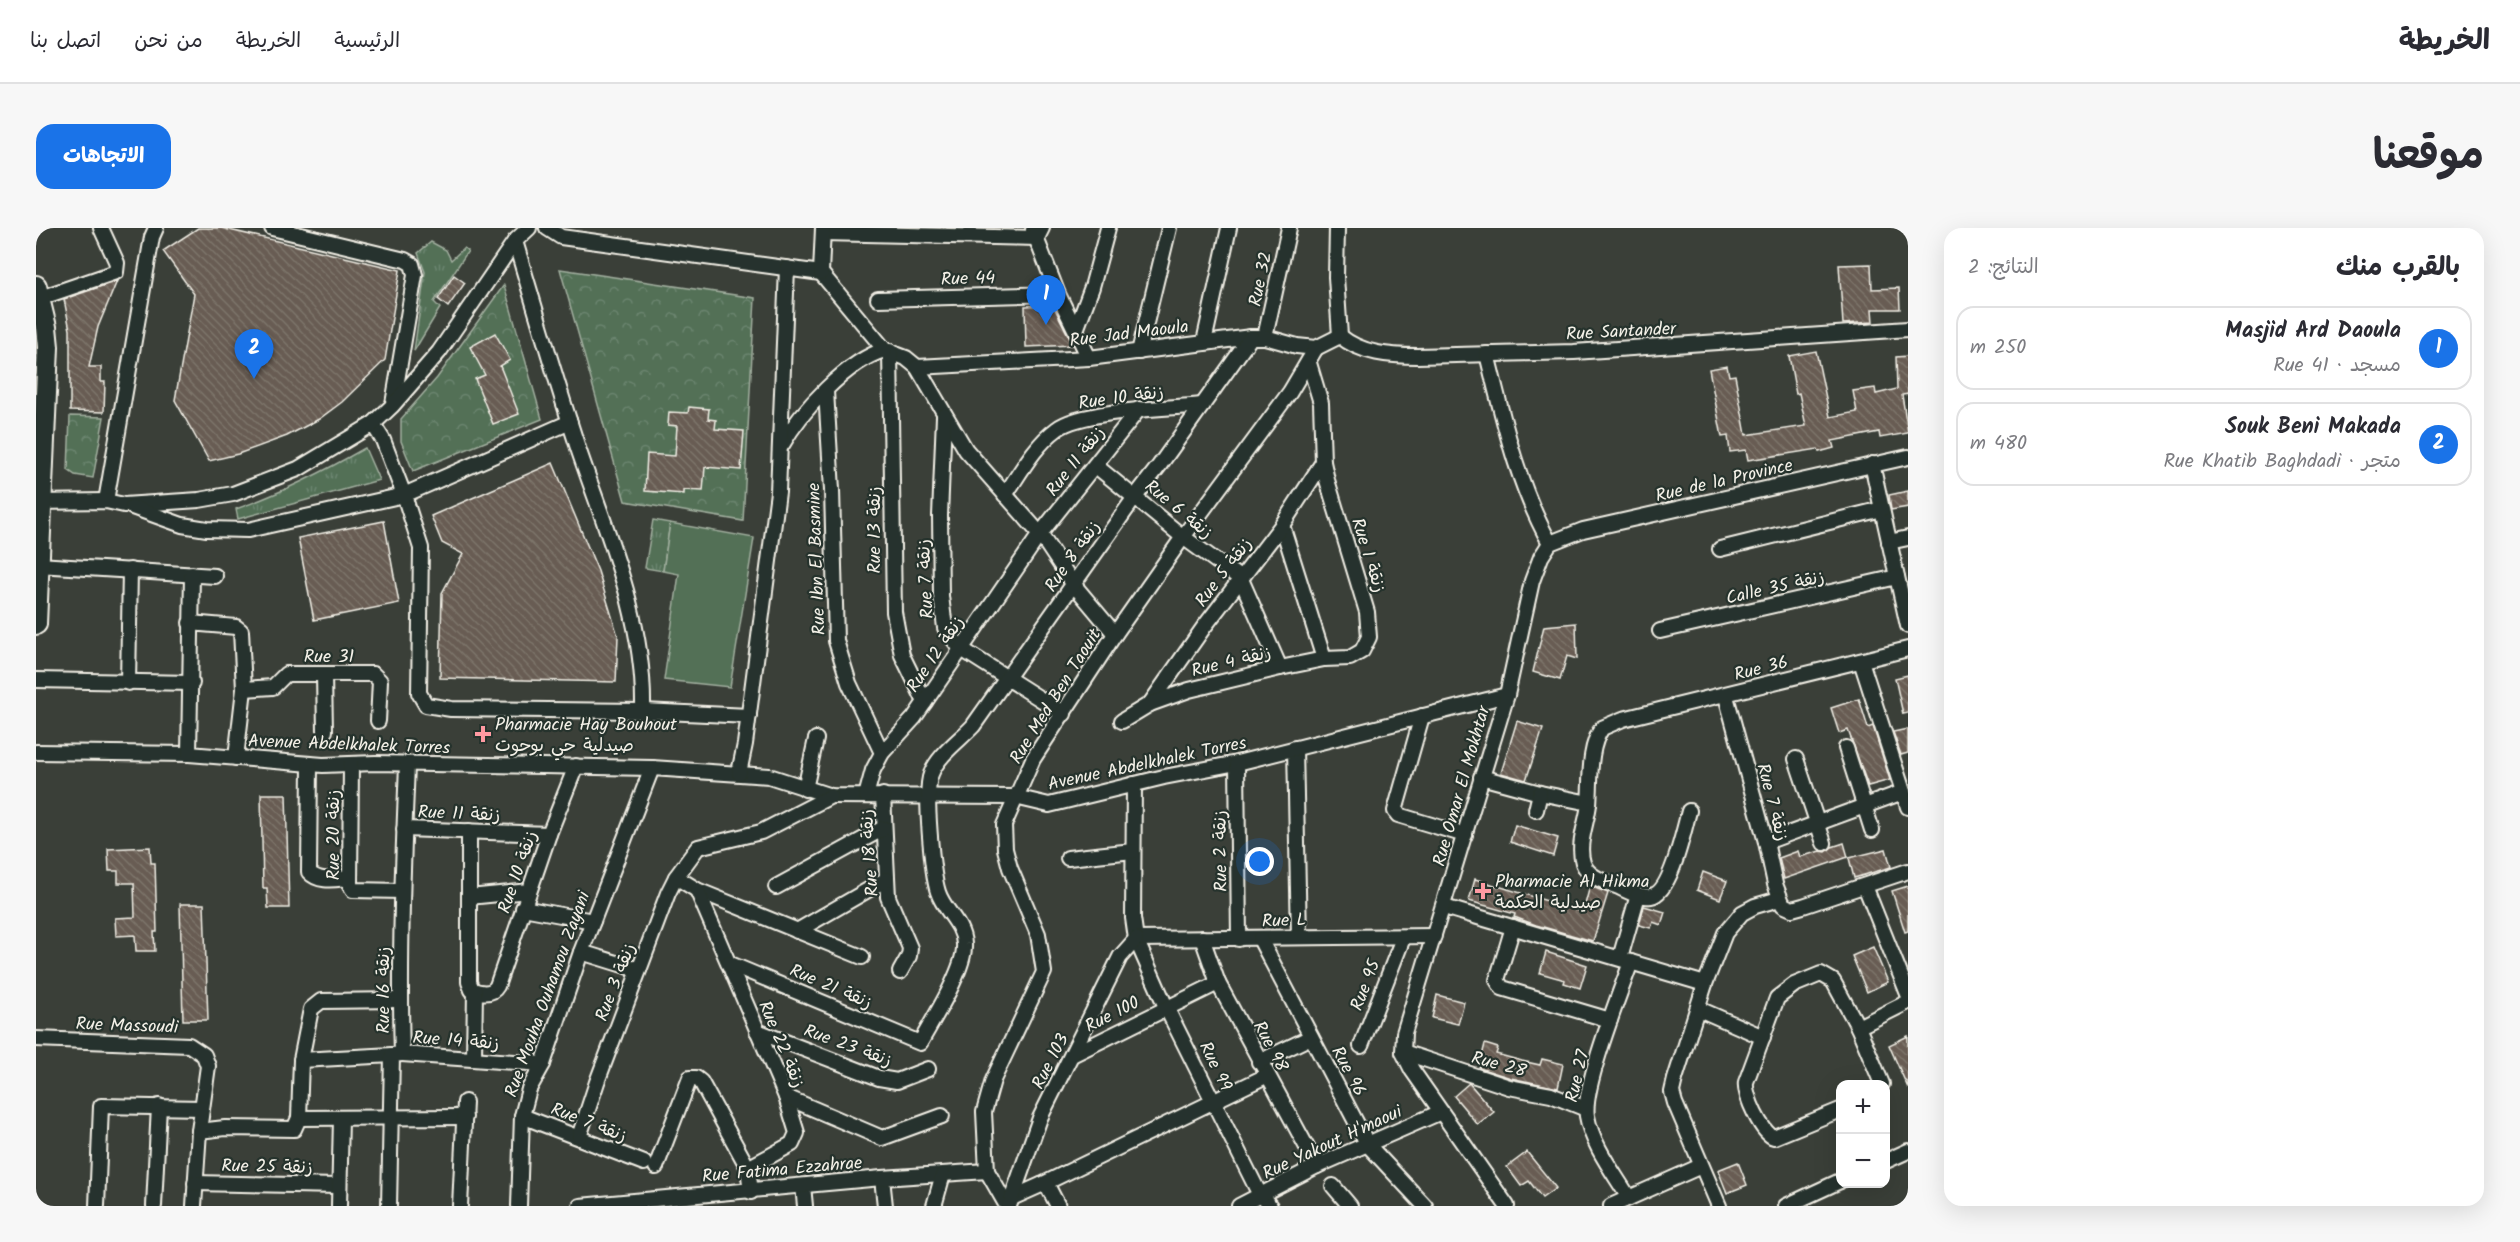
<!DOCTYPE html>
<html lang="ar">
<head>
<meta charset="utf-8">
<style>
  :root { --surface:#fff; --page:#f7f7f7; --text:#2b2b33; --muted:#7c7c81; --line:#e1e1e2; --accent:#1a73e8 }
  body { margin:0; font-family:Kalam,"Playpen Sans Arabic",sans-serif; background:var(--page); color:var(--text); direction:rtl }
  .controls { position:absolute; right:18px; bottom:18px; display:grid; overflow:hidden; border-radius:12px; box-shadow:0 6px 24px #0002 }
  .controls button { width:54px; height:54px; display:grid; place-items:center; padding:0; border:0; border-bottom:2px solid var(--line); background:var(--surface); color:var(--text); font:30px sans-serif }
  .you { position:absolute; left:1224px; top:634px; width:21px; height:21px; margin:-15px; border:4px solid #fff; border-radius:50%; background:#1a73e8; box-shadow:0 0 0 9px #1a73e833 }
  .badge { display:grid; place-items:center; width:39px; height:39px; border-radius:50%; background:var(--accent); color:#fff; font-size:20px; font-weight:700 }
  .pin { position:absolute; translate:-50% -50px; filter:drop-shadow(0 2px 3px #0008) }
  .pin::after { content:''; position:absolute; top:32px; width:21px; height:18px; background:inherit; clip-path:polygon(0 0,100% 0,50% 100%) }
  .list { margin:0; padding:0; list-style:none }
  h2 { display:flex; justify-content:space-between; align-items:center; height:78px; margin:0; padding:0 24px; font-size:26px }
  h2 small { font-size:20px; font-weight:400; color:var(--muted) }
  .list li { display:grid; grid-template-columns:39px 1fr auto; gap:18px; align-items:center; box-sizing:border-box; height:84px; margin:0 12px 12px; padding:0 12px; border:2px solid var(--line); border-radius:18px }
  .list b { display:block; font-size:22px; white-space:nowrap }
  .list p { margin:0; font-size:20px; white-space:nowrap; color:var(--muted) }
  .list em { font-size:20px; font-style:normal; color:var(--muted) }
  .map { position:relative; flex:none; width:1872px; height:978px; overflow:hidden; direction:ltr; border-radius:18px }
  header { display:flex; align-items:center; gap:36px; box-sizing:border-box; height:84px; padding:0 30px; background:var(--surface); border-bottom:2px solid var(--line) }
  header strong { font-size:28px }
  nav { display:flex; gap:33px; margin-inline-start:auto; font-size:21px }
  .intro { display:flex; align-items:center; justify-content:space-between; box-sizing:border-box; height:144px; padding:0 36px }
  h1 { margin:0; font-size:42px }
  .button { padding:15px 27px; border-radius:18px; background:var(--accent); color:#fff; font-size:21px; font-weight:700 }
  main { display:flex; gap:36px; padding:0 36px }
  aside { flex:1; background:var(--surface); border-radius:18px; box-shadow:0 6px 24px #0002 }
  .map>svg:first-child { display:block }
</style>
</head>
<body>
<header>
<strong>الخريطة</strong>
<nav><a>الرئيسية</a><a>الخريطة</a><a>من نحن</a><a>اتصل بنا</a></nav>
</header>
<div class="intro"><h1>موقعنا</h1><a class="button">الاتجاهات</a></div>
<main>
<aside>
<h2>بالقرب منك<small>النتائج: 2</small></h2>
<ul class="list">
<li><span class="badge">1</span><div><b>Masjid Ard Daoula</b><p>مسجد · Rue 41</p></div><em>250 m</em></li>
<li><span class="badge">2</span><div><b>Souk Beni Makada</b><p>متجر · Rue Khatib Baghdadi</p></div><em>480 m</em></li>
</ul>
</aside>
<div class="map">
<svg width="1872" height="978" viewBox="0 0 1872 978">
  <defs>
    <pattern id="grass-tufts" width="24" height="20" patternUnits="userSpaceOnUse" patternTransform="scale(1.5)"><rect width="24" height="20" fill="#527057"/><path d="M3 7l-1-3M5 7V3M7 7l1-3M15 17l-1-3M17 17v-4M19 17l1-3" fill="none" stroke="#6c856f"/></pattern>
    <pattern id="park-crowns" width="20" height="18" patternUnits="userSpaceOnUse" patternTransform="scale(1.5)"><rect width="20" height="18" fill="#527057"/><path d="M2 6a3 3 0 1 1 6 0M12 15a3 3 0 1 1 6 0" fill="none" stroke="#6c856f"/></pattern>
    <pattern id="building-back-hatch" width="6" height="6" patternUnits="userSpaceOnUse" patternTransform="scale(1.5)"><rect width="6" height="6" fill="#675c52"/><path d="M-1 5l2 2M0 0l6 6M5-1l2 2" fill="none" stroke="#7d746b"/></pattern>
  </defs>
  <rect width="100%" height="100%" fill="#3a3f38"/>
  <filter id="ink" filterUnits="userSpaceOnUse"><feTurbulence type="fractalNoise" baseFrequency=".0167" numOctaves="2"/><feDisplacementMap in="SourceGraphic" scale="12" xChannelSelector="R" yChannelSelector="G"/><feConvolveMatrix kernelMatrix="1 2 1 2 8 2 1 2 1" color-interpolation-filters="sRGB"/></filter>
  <g filter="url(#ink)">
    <g fill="url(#grass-tufts)" stroke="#a3b0a0" stroke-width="1.5">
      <polygon points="395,14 410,22 415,32 428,20 432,23 398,74 404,80 378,123 389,44 382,25"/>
      <path d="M329 220 343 252 202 291 200 281C246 265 287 244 329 220Z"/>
      <polygon points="617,292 634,295 627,343 609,340"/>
    </g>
    <g fill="url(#park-crowns)" stroke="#a3b0a0" stroke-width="1.5">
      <polygon points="524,41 719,70 707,293 589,273"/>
      <polygon points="468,57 506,191 377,243 365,213 365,191 401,150"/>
      <polygon points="34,188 68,189 57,250 39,247 32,242"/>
    </g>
    <polygon fill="#527057" stroke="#a3b0a0" stroke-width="1.5" points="634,295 718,310 694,459 628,452 643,346 627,343"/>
    <g fill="url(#building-back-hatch)" stroke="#f4f1e8" stroke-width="1.5">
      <polygon points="162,0 185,0 364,42 349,132 306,174 283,191 251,208 202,226 173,233 139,172 158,66 127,23"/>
      <polygon points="1835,36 1836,61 1863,60 1864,81 1836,81 1837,94 1807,96 1803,37"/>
      <polygon points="418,47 429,55 412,79 402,71"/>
      <polygon points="81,53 62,99 53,139 65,139 65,154 69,154 68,184 34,183 34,102 28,71"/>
      <polygon points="1017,77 1037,117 990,119 989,78"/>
      <polygon points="459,105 474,132 464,138 483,186 457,196 439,151 449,147 434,119"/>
      <polygon points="1780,123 1794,189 1821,184 1817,163 1839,160 1840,166 1861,161 1860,129 1872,128 1872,166 1866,167 1872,205 1844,210 1843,204 1796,213 1798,220 1783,224 1782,221 1712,232 1710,222 1694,224 1692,208 1686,209 1673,141 1691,138 1693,148 1699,147 1710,207 1770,198 1763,165 1760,166 1753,128"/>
      <polygon points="653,179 673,181 672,191 680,192 679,201 708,203 705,242 669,239 667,263 648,262 648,266 609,263 611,226 639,228 641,198 632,197 633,184 652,185"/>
      <polygon points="517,235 562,343 582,408 580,454 404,450 406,365 427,326 406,315 395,288"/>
      <polygon points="1872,263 1872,279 1855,282 1853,267"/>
      <polygon points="348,293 363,375 278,392 262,310"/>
      <polygon points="1540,395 1541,431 1531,428 1524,452 1497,444 1508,398"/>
      <polygon points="1872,447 1872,485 1867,486 1859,450"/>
      <polygon points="1823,471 1832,500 1837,498 1854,552 1832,558 1812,502 1803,505 1795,480"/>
      <polygon points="1481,493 1507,501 1490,552 1465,545"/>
      <polygon points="1872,501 1872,525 1865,527 1857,504"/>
      <polygon points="225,566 250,566 253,680 232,680 231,660 227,660"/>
      <polygon points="1479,597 1522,610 1517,628 1474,614"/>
      <polygon points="1808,615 1812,629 1748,651 1743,630 1762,623 1764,629 1784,623 1790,624 1796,619"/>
      <polygon points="114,619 115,635 119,635 121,704 118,704 119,723 100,723 99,707 80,708 79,690 99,689 98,655 82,655 82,643 73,643 72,621"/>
      <polygon points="1850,621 1855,639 1818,650 1813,630"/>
      <polygon points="1667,644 1691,653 1684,671 1661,662"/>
      <polygon points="1439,651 1547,684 1554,658 1572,665 1557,713 1500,697 1478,689 1479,686 1433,673"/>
      <polygon points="1872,658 1872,703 1869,704 1856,663"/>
      <polygon points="144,676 168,676 172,792 147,792"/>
      <polygon points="1608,678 1629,684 1625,697 1617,694 1615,700 1603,697"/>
      <polygon points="1837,719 1852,754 1831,764 1816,728"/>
      <polygon points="1510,724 1551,737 1544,760 1528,755 1529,752 1504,745"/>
      <polygon points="1401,767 1428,774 1422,796 1396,790"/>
      <polygon points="1872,808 1872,860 1853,817"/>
      <polygon points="1449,816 1462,820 1460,826 1486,833 1504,837 1506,831 1527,836 1522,860 1475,850 1443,840"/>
      <polygon points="1433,855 1458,884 1442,897 1418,868"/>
      <polygon points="1491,924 1520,960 1506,970 1493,953 1485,958 1471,939"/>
      <polygon points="1702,934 1711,957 1691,965 1682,942"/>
    </g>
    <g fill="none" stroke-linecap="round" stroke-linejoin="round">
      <defs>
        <g id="street">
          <polyline points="236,0 369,32 376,36 379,47 357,176"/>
          <polyline points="511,0 525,9 785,45"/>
          <polyline points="1301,0 1300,49 1304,108"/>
          <polyline points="997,2 1022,66 1053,130"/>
          <polyline points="787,5 1001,10 1006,0"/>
          <path d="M479 13C500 83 520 154 543 223 572 308 609 391 607 483"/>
          <polyline points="785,45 849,122 870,130 881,139 930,222 1004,306 1038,357 1079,406"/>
          <polyline points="785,45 787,0"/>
          <polyline points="4,70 80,44 81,35 65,0"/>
          <polyline points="842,71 1022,66"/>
          <polyline points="1040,102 1056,59 1072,0"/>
          <path d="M1304 108C1325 126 1355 128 1381 128L1538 124 1872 101"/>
          <polyline points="1229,109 1253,0"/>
          <polyline points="1168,114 1193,0"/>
          <polyline points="854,123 858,384 866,427 889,474"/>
          <polyline points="1103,124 1133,0"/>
          <path d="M1451 126C1467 190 1481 257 1514 315"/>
          <polyline points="881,139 1053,130 1215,109 1229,109 1261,118 1280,120 1304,108"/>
          <polyline points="790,163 796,262 800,413 813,455 846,525"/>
          <polyline points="908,188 904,288 905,368 909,400 924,420 1028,486"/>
          <polyline points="337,196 347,212 368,267 385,320 383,465 390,477 415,481 607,483 713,488"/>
          <path d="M746 217C764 184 812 132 849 122"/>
          <polyline points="1836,236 1872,398"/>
          <polyline points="1060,238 1147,309 1205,351 1244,440"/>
          <path d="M969 267C984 245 999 217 1021 201 1045 182 1135 180 1167 177"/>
          <polyline points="70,273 116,9 120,0"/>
          <polyline points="0,274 70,273 88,277 163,272 197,266 262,241 337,196 356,178 403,124 479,13 493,0"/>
          <polyline points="96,279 146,297 171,301 212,302 368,267 534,194"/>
          <polyline points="1246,297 1288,431"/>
          <polyline points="1853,314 1872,310"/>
          <polyline points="1684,321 1846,281"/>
          <polyline points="2,337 179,348"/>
          <polyline points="154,395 200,399 205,403 208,461 200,530"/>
          <polyline points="1624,403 1861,349"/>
          <polyline points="1825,433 1872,579"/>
          <polyline points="288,446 289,503"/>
          <polyline points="0,452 156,455"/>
          <polyline points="92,455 94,342"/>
          <polyline points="208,461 237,459 250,446 337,446 344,453 342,493"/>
          <polyline points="1690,468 1730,614 1739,656 1747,677 1756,681 1767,678 1872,643"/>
          <polyline points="1114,476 1168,399 1246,297 1287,234"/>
          <polyline points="1386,488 1359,583 1362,587 1429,607"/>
          <polyline points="1086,493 1114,476 1153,462 1244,440 1288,431 1314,430 1326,423 1333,409 1331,384 1291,252 1287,234 1285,175 1273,135"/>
          <polyline points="1259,520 1263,709"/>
          <polyline points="1810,520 1836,602"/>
          <polyline points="0,524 153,526 287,537 339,535 616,540 733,548 795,568 979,569 1013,577 1128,549 1201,535 1471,467"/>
          <polyline points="153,526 156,346"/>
          <polyline points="1760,531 1788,615"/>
          <polyline points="1201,535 1203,711"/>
          <path d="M274 536 273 644C283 655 300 651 313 650"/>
          <polyline points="315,536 314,657 317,662 366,663"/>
          <polyline points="703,545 709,516 742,264 751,40"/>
          <polyline points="1445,549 1504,565 1553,575"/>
          <polyline points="1098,556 1097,690 1100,711 1130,779 1224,967 1234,978"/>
          <polyline points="769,561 780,511"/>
          <polyline points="847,567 852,669 874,720 873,728 864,744"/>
          <polyline points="830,568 837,542 846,525 878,490 1004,306 1103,181"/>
          <polyline points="1500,582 1504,565"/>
          <path d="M1653 583C1648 601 1635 665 1615 668 1603 670 1590 662 1580 658 1567 653 1552 649 1547 635 1541 616 1551 595 1553 576 1555 552 1552 520 1566 500L1587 491 1872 421"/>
          <polyline points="368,601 513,606"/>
          <path d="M433 603V754L436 762C445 765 456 767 461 758L513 606 540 538"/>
          <polyline points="1730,614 1867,564"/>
          <polyline points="1032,630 1097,623"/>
          <polyline points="640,649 661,662 826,729"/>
          <polyline points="1829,658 1872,766"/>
          <polyline points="740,659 848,600"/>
          <polyline points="661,662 750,869 761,905 756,916 712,940 715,964"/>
          <polyline points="433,669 493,663"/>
          <polyline points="1408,679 1669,756"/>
          <polyline points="487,680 557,693"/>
          <polyline points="1477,699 1461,752 1466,760 1574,792"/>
          <polyline points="761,703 851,651"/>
          <polyline points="1166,710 1182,755 1281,938"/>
          <polyline points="1100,711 1398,708"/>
          <polyline points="1224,711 1332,917 1389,978"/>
          <polyline points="545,724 603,742"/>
          <polyline points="1584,730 1602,667"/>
          <path d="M692 735 884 815C896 793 930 740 928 716 927 695 908 683 902 664 896 645 888 562 895 546 902 527 924 512 937 498L1099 269 1123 238 1215 109"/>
          <polyline points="1663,781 1727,809"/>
          <polyline points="1822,799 1872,774"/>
          <polyline points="721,803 843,850 861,853 892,841"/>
          <polyline points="0,811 153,817 168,827 172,838 163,903 158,978"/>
          <polyline points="1325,818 1367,710"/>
          <polyline points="1367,824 1473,859 1515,867 1550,881"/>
          <polyline points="366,826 507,836"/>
          <polyline points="1038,826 1182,755"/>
          <polyline points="438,830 439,763"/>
          <polyline points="265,832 356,827"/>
          <polyline points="1223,834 1275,809"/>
          <polyline points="750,869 846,910 906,888"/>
          <path d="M1804 882 1738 909C1726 906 1708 867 1710 854L1741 770 1758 757 1785 746 1797 753 1822 799 1846 856"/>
          <polyline points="486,888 608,935"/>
          <polyline points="263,890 429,889"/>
          <polyline points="163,903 189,900 258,901 263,890 265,832 275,781 285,773 364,772"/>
          <polyline points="543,909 561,854 632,665 640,649 662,619 725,604 795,568"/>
          <polyline points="1850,933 1872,923"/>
          <polyline points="620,939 654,850 660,850 665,854 712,940"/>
          <polyline points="846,950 849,978"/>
          <polyline points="159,955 302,958"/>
          <polyline points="1005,957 1230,848"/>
          <polyline points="767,958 769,978"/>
          <polyline points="1297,958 1314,978"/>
          <polyline points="978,969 1005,957 1011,957 1022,978"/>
          <path d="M1593 970C1578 945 1556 917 1551 888 1546 861 1584 765 1595 734"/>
          <polyline points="61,978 65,878 166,880"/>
          <polyline points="118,978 123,878"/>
          <polyline points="303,978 305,890"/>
          <path d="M353 978 356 827 366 826C363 730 367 633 371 537"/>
          <polyline points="424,978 429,874"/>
          <polyline points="483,978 486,888 493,861 507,836 545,724 616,540"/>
          <polyline points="544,978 846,950 951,943"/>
          <polyline points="898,978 907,946"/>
          <polyline points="971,978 951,943 948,884 957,852 1008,744 1002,706 974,640 969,621 968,597 997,531 1079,406 1147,309 1254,164 1280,120"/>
          <polyline points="973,978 1004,890 1084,729 1100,711"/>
          <polyline points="1203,978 1281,938 1405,884"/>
          <polyline points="1471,978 1376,842 1367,824 1368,805 1471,467 1496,353 1505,329 1514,315 1547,302 1872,229"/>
          <polyline points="1575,978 1665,938"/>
          <polyline points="1683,978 1639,875 1636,864 1639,851 1669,756 1689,705 1706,685 1719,678 1743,671"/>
          <polyline points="1750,978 1804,953"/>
        </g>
        <polyline id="secondary" points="0,58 10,99 12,119 0,396"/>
      </defs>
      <use href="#street" stroke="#f4f1e8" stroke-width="18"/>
      <use href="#secondary" stroke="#f4f1e8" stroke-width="24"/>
      <use href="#street" stroke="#26332d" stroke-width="14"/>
      <use href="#secondary" stroke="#26332d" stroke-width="20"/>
    </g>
  </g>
  <g fill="#ff9aa2" stroke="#26332d" stroke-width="2">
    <path d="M444 497h6v6h6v6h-6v6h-6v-6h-6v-6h6z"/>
    <path d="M1444 654h6v6h6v6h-6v6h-6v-6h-6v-6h6z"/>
  </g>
  <g text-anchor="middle" stroke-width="4.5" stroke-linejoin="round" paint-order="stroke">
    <g font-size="18" fill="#f4f1e8" stroke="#26332d">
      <text transform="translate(932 50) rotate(-2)" y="6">Rue 44</text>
      <text transform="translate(1224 51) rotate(-78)" y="6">Rue 32</text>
      <text transform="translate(1585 103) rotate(-3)" y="6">Rue Santander</text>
      <text transform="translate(1093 105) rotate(-7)" y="6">Rue Jad Maoula</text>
      <text transform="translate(1085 169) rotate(-8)" y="6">Rue 10 زنقة</text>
      <text transform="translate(1039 233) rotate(-52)" y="6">Rue 11 زنقة</text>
      <text transform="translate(1688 252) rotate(-13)" y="6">Rue de la Province</text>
      <text transform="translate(1143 281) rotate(39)" y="6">Rue 6 زنقة</text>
      <text transform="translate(838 302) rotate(-90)" y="6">Rue 13 زنقة</text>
      <text transform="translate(1333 327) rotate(72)" y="6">Rue 1 زنقة</text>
      <text transform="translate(1036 328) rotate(-55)" y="6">Rue 8 زنقة</text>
      <text transform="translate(780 331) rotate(-92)" y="6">Rue Ibn El Basmine</text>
      <text transform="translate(1187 344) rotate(-53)" y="6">Rue 5 زنقة</text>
      <text transform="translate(889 351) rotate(-93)" y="6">Rue 7 زنقة</text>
      <text transform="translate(1739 359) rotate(-13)" y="6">Calle 35 زنقة</text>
      <text transform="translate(899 426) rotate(-56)" y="6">Rue 12 زنقة</text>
      <text x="293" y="434">Rue 31</text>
      <text transform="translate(1195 433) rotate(-14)" y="6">Rue 4 زنقة</text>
      <text transform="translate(1725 440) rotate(-14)" y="6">Rue 36</text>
      <text transform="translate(1019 468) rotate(-58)" y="6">Rue Med Ben Taouit</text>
      <text transform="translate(313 516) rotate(2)" y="6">Avenue Abdelkhalek Torres</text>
      <text transform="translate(1111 535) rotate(-12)" y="6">Avenue Abdelkhalek Torres</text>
      <text transform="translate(1425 558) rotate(-74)" y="6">Rue Omar El Mokhtar</text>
      <text transform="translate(1737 574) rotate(75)" y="6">Rue 7 زنقة</text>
      <text transform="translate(423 585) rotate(2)" y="6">Rue 11 زنقة</text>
      <text transform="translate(297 607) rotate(-90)" y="6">Rue 20 زنقة</text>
      <text transform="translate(1184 623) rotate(-91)" y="6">Rue 2 زنقة</text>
      <text transform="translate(833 625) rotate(-94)" y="6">Rue 18 زنقة</text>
      <text transform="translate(481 644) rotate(-71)" y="6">Rue 10 زنقة</text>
      <text transform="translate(1248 692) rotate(-2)" y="6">Rue L</text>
      <text transform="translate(579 754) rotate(-69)" y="6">Rue 3 زنقة</text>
      <text transform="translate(1329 757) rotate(-69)" y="6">Rue 95</text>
      <text transform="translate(795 758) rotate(23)" y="6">Rue 21 زنقة</text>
      <text transform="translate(347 762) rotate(-90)" y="6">Rue 16 زنقة</text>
      <text transform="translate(511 766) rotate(-70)" y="6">Rue Mouha Ouhamou Zayani</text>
      <text transform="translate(1076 786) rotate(-27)" y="6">Rue 100</text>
      <text transform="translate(91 797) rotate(2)" y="6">Rue Massoudi</text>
      <text transform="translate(420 812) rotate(4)" y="6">Rue 14 زنقة</text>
      <text transform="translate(746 816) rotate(67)" y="6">Rue 22 زنقة</text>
      <text transform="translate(812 817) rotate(20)" y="6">Rue 23 زنقة</text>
      <text transform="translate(1235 818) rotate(62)" y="6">Rue 98</text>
      <text transform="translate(1014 833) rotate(-63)" y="6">Rue 103</text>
      <text transform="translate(1463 836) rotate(15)" y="6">Rue 28</text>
      <text transform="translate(1180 838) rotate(64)" y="6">Rue 99</text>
      <text transform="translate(1313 843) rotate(62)" y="6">Rue 96</text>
      <text transform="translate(1541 848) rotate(-77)" y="6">Rue 27</text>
      <text transform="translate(553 894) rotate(21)" y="6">Rue 7 زنقة</text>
      <text transform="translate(1296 914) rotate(-25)" y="6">Rue Yakout H'maoui</text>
      <text transform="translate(231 938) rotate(1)" y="6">Rue 25 زنقة</text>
      <text transform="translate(746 941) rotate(-5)" y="6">Rue Fatima Ezzahrae</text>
    </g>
    <g font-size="18" fill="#f4f1e8" stroke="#26332d" text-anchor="start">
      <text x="459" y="502">Pharmacie Hay Bouhout<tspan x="459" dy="21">صيدلية حي بوحوت</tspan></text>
      <text x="1459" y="659">Pharmacie Al Hikma<tspan x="1459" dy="21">صيدلية الحكمة</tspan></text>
    </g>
  </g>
</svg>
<div class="controls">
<button>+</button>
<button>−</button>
</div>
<div class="you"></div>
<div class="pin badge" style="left:1010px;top:97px">1</div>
<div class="pin badge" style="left:218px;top:151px">2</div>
</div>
</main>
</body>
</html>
